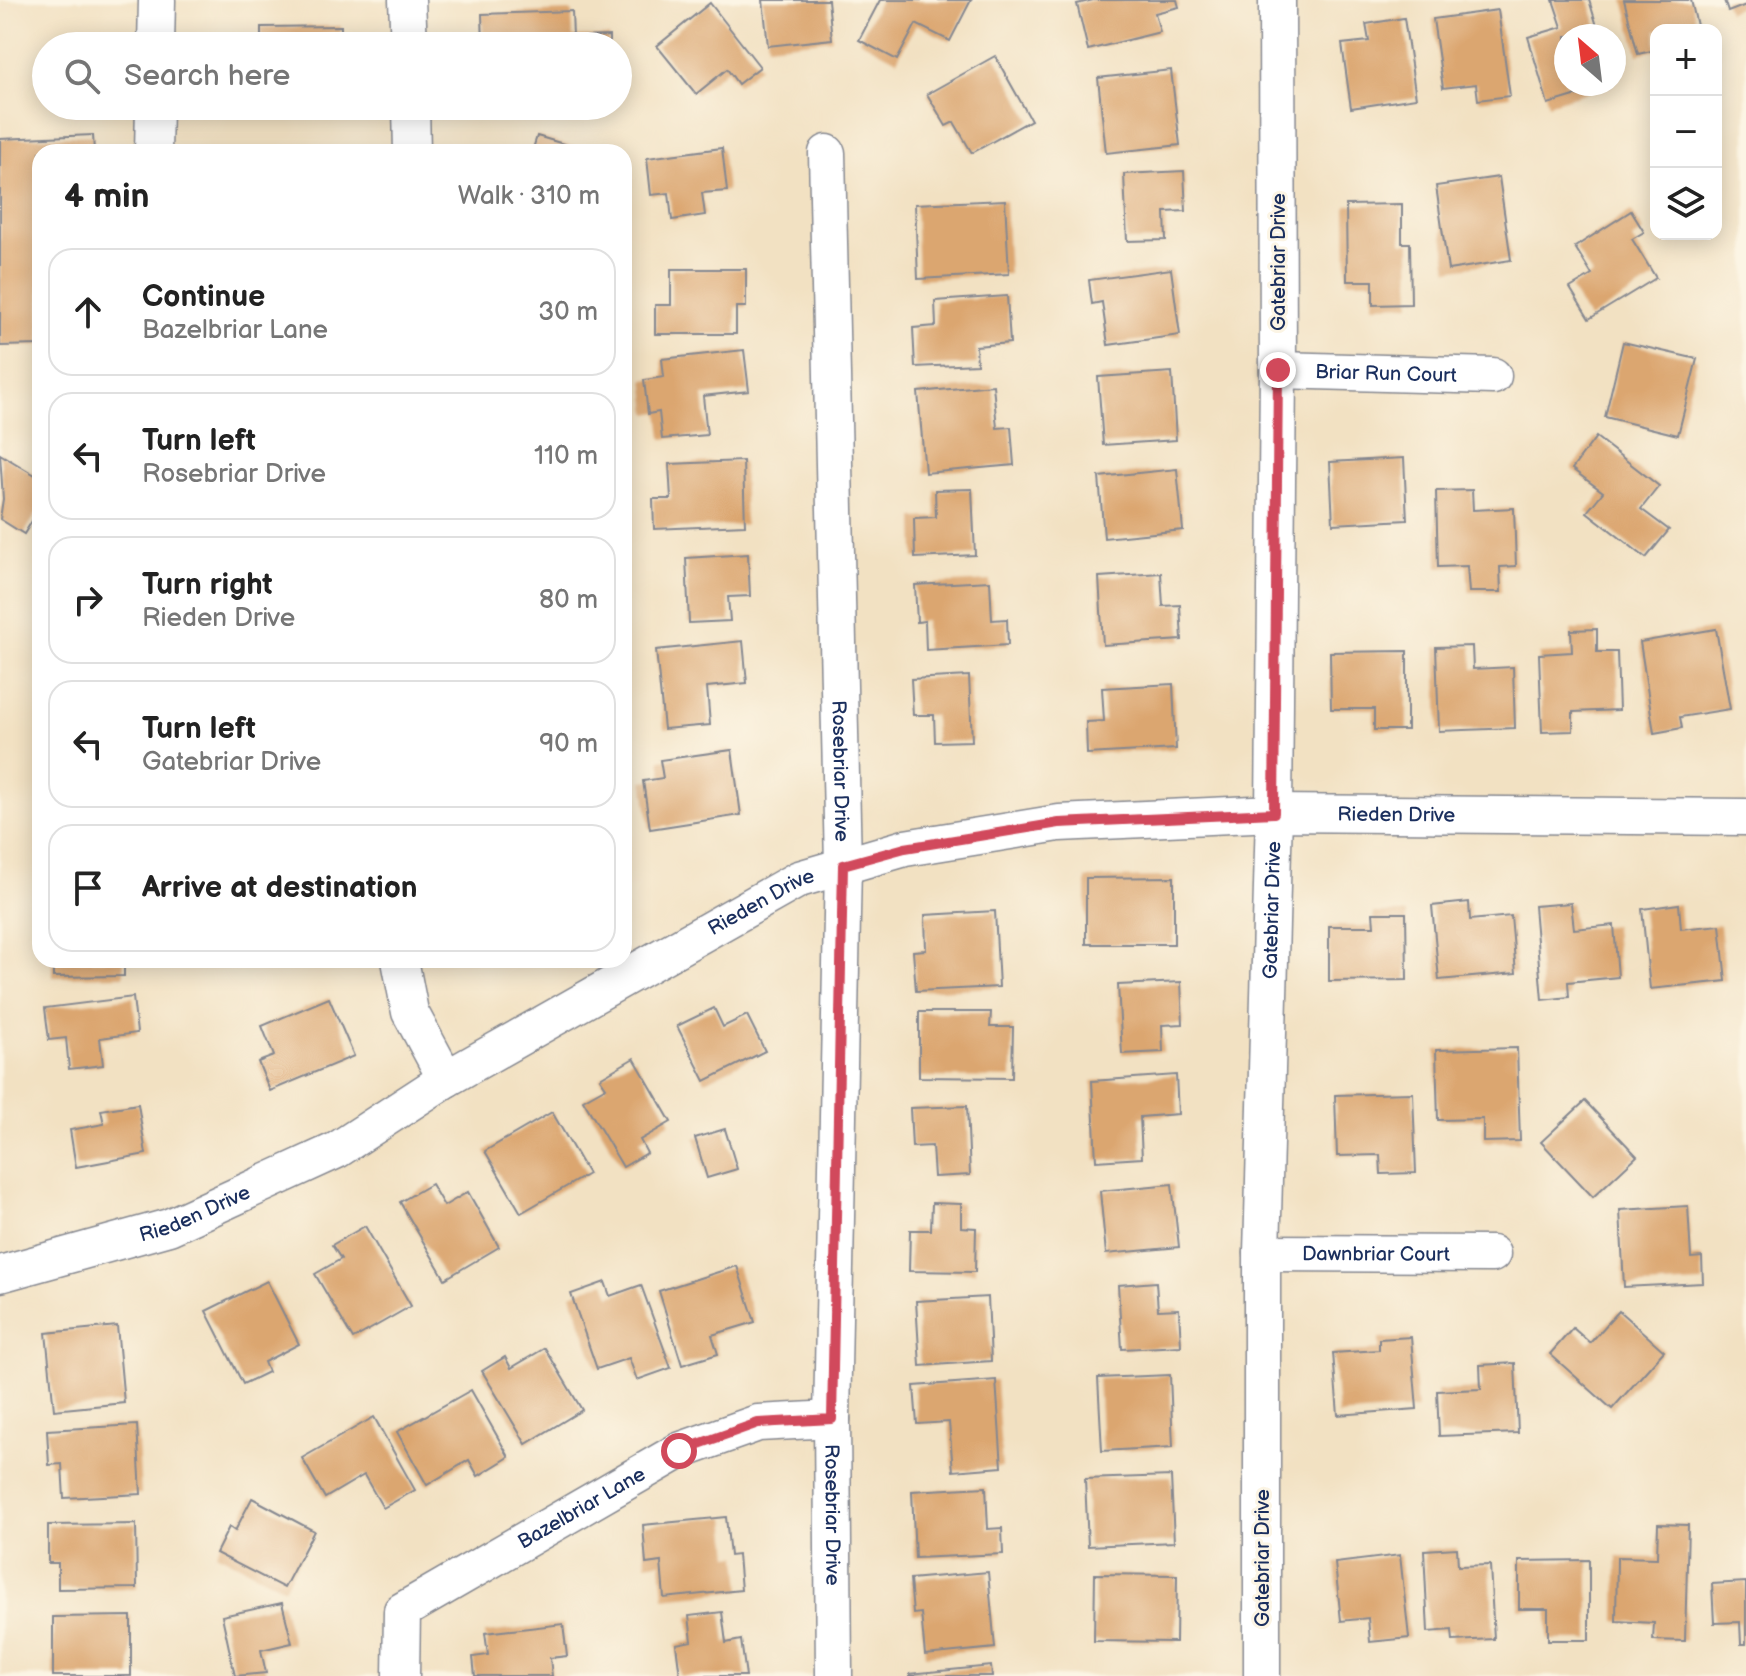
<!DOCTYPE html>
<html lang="en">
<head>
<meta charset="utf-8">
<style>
  :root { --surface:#fff; --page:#f6f6f6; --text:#222; --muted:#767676; --line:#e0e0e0 }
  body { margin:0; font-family:"Balsamiq Sans",sans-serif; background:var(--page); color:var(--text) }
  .controls { position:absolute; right:24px; top:24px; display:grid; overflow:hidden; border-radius:16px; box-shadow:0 4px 20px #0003 }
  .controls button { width:72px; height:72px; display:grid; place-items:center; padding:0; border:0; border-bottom:2px solid var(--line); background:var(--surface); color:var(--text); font:40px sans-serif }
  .compass { position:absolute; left:1554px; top:24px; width:72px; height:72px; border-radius:50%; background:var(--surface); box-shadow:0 4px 20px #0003; rotate:332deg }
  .stop { position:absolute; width:24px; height:24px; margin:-18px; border:6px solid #d1495b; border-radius:50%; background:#fff }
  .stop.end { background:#d1495b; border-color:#fff; box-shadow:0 2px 8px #0008 }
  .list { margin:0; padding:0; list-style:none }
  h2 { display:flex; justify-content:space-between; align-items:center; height:104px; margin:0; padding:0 32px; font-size:34px }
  h2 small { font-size:26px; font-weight:400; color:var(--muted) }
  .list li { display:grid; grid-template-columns:52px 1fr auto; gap:24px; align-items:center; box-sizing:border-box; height:128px; margin:0 16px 16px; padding:0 16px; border:2px solid var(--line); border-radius:24px }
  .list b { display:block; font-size:30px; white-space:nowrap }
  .list p { margin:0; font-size:26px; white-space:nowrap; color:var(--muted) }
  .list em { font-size:26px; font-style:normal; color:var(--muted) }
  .icon { flex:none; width:44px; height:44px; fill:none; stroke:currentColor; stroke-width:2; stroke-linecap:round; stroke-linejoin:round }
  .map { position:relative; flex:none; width:1746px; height:1676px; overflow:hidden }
  .search { position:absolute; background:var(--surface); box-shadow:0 4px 20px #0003; left:32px; top:32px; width:600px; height:88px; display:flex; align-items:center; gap:20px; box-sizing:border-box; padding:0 28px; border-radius:44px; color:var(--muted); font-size:30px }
  .panel { position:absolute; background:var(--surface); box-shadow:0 4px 20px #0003; left:32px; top:144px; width:600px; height:824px; border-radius:24px }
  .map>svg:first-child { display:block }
</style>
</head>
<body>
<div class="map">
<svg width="1746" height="1676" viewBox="0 0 1746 1676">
  <rect width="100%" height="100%" fill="#fcf5e5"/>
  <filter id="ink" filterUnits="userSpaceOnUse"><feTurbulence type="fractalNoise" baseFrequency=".0125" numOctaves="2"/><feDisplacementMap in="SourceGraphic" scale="16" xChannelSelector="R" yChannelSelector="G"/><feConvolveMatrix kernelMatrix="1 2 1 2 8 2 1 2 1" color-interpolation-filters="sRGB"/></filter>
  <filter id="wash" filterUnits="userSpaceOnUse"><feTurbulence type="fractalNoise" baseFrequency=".006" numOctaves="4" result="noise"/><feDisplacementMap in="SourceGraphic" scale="32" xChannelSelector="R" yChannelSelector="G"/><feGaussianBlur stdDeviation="1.8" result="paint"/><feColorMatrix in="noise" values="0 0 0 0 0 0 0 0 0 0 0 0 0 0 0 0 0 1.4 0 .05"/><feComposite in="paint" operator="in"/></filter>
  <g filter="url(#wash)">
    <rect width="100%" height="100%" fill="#f2e1c2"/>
    <g id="blocks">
      <g fill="#dba66f">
        <polygon points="763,0 828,0 832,39 768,46"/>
        <polygon points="880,0 971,0 950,41 916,24 897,60 859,40"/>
        <polygon points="1093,0 1177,0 1179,7 1155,13 1160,32 1088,50 1077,4"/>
        <polygon points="1553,0 1589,0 1600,36 1566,36 1566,84 1611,85 1548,104 1528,37 1562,27"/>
        <polygon points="1624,0 1691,0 1698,30 1656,30 1656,50 1638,54"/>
        <polygon points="1724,0 1746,0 1746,5 1728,12"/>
        <polygon points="710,3 760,67 738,84 727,69 696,94 657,46"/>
        <polygon points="1498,10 1510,96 1478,100 1476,84 1443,88 1433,19"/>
        <polygon points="572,11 573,37 609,36 609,46 483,46 482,14"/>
        <polygon points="1404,18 1416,98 1351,108 1342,44 1369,41 1366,24"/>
        <polygon points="341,26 341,46 261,46 261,27"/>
        <polygon points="995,56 1031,120 972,153 954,122 946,126 927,94"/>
        <polygon points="1171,70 1180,145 1106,153 1098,78"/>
        <polygon points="93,135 94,152 40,152 40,345 0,346 0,139"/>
        <polygon points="537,136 587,151 587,152 532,152"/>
        <polygon points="722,148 727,191 702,193 705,215 672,220 669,193 651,195 647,158"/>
        <polygon points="1184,171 1186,211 1165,212 1166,240 1127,241 1124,174"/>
        <polygon points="1499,177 1511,260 1448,270 1436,186"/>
        <polygon points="1005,200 1009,274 918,279 915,204"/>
        <polygon points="1402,204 1402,243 1410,243 1411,304 1373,305 1373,281 1347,281 1346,205"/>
        <polygon points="1631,211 1644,232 1632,239 1656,278 1589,319 1570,288 1592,275 1575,247"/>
        <polygon points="671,269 746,269 746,307 736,307 736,334 655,334 655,305 671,305"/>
        <polygon points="1171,269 1180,335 1108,345 1102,302 1092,304 1089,280"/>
        <polygon points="1007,296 1010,343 976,346 977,364 915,367 913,328 936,326 935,301"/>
        <polygon points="1623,342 1697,359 1678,435 1605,417"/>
        <polygon points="744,350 749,391 703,396 707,435 662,439 659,412 648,414 644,380 664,377 662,359"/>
        <polygon points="1172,372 1176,440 1103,445 1098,377"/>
        <polygon points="993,385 997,428 1011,427 1014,465 925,473 918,392"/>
        <polygon points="1596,437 1659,486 1641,509 1669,530 1646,558 1587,512 1603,492 1572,469"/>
        <polygon points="0,454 40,478 40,508 24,534 0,519 3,499"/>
        <polygon points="1404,458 1407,520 1333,524 1330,462"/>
        <polygon points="743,461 745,525 654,529 653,499 671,499 669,464"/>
        <polygon points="1177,469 1183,530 1104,538 1099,477"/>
        <polygon points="972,489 975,555 915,558 914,518 936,517 935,490"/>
        <polygon points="1472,490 1473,510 1514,508 1516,566 1500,567 1501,592 1469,592 1467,566 1438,567 1436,491"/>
        <polygon points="748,554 750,596 728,597 730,621 689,623 686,558"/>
        <polygon points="1161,573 1163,606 1180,605 1182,640 1103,645 1099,577"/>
        <polygon points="990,581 992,620 1007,619 1008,645 926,650 925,621 917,622 915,585"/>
        <polygon points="1597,629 1597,652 1617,652 1619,710 1573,712 1573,731 1542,732 1539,654 1572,652 1571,630"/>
        <polygon points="1716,629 1730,709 1680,717 1682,728 1654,733 1640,642"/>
        <polygon points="743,641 747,683 707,687 710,725 664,729 656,650"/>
        <polygon points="1472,646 1473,669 1513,667 1515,728 1439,731 1436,647"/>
        <polygon points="1407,651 1407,730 1374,730 1374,709 1331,709 1330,652"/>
        <polygon points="969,676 972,741 935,742 934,715 913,715 911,679"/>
        <polygon points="1173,684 1176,749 1087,754 1086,722 1104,721 1102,688"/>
        <polygon points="732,750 741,815 650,829 643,781 663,778 660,760"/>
        <polygon points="1174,877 1174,944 1086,944 1086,878"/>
        <polygon points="1469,902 1470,920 1511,916 1516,973 1439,980 1432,906"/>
        <polygon points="1571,903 1574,929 1614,925 1618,977 1568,982 1569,997 1542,1000 1534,906"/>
        <polygon points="1679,904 1681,929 1720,925 1726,981 1650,989 1642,909"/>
        <polygon points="995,911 999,987 916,991 913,951 926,950 925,915"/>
        <polygon points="1373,913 1406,913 1407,980 1329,981 1329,926 1374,926"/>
        <polygon points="53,960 124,960 124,976 53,977"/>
        <polygon points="1181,982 1183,1024 1162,1025 1163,1052 1122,1054 1118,985"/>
        <polygon points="133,997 137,1033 100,1038 103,1065 69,1069 66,1038 49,1040 45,1008"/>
        <polygon points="329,998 354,1056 270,1091 258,1062 274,1056 262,1026"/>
        <polygon points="714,1008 723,1027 747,1015 765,1051 705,1081 677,1026"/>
        <polygon points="919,1012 991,1012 990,1027 1013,1027 1012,1078 919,1077"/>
        <polygon points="1517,1048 1520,1141 1483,1142 1483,1119 1438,1120 1436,1050"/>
        <polygon points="634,1058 671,1122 640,1140 647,1153 623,1167 583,1100 606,1087 600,1078"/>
        <polygon points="1176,1075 1178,1114 1140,1117 1142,1158 1096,1161 1092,1081"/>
        <polygon points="1413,1093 1416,1173 1381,1174 1380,1155 1337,1156 1335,1095"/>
        <polygon points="1585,1101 1637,1156 1593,1197 1541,1142"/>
        <polygon points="138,1104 146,1154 76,1167 70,1130 104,1124 101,1110"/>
        <polygon points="967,1106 970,1175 934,1177 932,1146 912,1147 910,1108"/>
        <polygon points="552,1112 588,1174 521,1213 485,1151"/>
        <polygon points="725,1129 737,1169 707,1178 695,1138"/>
        <polygon points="431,1184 444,1206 468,1192 499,1247 445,1279 400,1202"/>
        <polygon points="1172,1184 1179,1247 1106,1254 1100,1191"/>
        <polygon points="932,1203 961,1204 961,1227 976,1228 975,1272 909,1271 910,1230 931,1230"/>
        <polygon points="1688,1206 1691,1258 1702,1257 1703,1283 1624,1287 1620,1210"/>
        <polygon points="365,1226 411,1306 353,1339 315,1274 341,1259 332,1245"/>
        <polygon points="737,1266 755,1322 712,1335 718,1354 682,1365 659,1291"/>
        <polygon points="267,1281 299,1344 264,1362 268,1372 243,1384 206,1311"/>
        <polygon points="605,1282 610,1296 641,1285 671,1368 637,1380 629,1358 597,1369 571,1294"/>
        <polygon points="1156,1282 1158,1310 1179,1309 1181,1346 1122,1349 1118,1285"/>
        <polygon points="988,1297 991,1361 920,1366 916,1301"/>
        <polygon points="1619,1311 1664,1351 1612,1409 1550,1354 1573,1328 1590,1343"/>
        <polygon points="117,1326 124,1403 54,1410 46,1333"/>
        <polygon points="1411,1337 1417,1409 1338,1415 1333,1353 1379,1350 1379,1339"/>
        <polygon points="545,1348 582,1410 526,1444 482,1371 505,1357 511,1368"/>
        <polygon points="1515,1363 1518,1433 1439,1436 1437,1391 1481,1389 1480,1365"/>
        <polygon points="1170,1375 1173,1447 1102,1451 1098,1378"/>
        <polygon points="996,1380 1002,1467 953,1471 949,1422 917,1424 914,1386"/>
        <polygon points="471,1390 509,1457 478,1476 469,1460 427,1485 397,1432"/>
        <polygon points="374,1417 415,1490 383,1508 364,1475 325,1498 302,1458"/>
        <polygon points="137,1425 141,1494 64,1498 62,1464 49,1465 47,1430"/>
        <polygon points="1171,1476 1174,1542 1088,1546 1085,1479"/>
        <polygon points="986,1487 988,1529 1002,1528 1003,1554 915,1558 912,1491"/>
        <polygon points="252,1498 314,1531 284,1588 216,1553 229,1527 235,1531"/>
        <polygon points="726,1517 730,1556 738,1555 741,1590 664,1598 661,1562 646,1564 643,1525"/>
        <polygon points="136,1524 137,1588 58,1589 58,1563 48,1563 48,1525"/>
        <polygon points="1658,1524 1688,1525 1685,1641 1653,1640 1654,1623 1616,1621 1617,1557 1657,1558"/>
        <polygon points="1457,1548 1458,1566 1490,1565 1494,1639 1453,1641 1452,1630 1428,1632 1424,1550"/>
        <polygon points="1400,1555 1409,1638 1370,1642 1368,1618 1341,1621 1335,1563"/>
        <polygon points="1589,1560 1589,1640 1548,1640 1548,1609 1519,1609 1519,1561"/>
        <polygon points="988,1572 995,1648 925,1655 921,1613 913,1614 910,1579"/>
        <polygon points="1095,1574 1177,1575 1176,1642 1094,1641"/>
        <polygon points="1746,1582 1746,1644 1741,1644 1740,1622 1714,1623 1712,1584"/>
        <polygon points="282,1603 292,1643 261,1650 266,1673 235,1676 222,1616"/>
        <polygon points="722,1612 726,1643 741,1640 746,1676 680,1676 676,1644 692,1641 689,1616"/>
        <polygon points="131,1616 131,1676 53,1676 53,1617"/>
        <polygon points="563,1624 567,1656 550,1658 552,1676 475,1676 473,1657 488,1655 485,1633"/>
        <polygon points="991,1666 992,1676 910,1676 910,1674"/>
      </g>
    </g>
  </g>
  <g filter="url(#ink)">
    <use href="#blocks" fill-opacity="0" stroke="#868890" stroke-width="2"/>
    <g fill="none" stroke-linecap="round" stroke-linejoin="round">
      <defs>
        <g id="minor">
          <polyline points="407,0 409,46"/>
          <polyline points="156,46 157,0"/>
          <polyline points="411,106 412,152"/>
          <polyline points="153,152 154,106"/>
          <path id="s1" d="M827 153 843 865 832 1419 834 1676"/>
          <path id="s2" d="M1278 370 1493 376"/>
          <polyline points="400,960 410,1012 446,1079"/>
          <path id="s3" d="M1262 1253 1492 1254"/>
          <path id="s4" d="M0 1274 169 1227 337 1150 446 1079 799 879 905 848 1059 823 1274 813 1746 817"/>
          <path id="s5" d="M401 1676 402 1611 679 1451 758 1423 832 1419"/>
          <path id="s6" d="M1262 1676V1253L1274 813 1278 370 1277 0"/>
        </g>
      </defs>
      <use href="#minor" stroke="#868890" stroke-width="39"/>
      <use href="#minor" stroke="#fff" stroke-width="36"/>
    </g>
  </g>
  <g fill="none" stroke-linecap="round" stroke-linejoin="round" filter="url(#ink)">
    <polyline stroke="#d1495b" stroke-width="10" points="679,1451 758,1423 832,1419 843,865 905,848 1059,823 1274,813 1278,370"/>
  </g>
  <g text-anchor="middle" stroke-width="6" stroke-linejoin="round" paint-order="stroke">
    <g font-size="20" fill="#1b2f5e" stroke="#fcf5e5">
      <text transform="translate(1278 262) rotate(-90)" y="7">Gatebriar Drive</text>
      <text dy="7" stroke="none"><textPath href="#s2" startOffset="108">Briar Run Court</textPath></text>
      <text dy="7" stroke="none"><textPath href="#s1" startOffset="618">Rosebriar Drive</textPath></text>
      <text dy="7" stroke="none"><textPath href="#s4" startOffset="1500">Rieden Drive</textPath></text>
      <text dy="7" stroke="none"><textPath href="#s4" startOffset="852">Rieden Drive</textPath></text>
      <text dy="7" stroke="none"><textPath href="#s6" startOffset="766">Gatebriar Drive</textPath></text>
      <text dy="7" stroke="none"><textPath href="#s4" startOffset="204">Rieden Drive</textPath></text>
      <text dy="7" stroke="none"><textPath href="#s3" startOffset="114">Dawnbriar Court</textPath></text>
      <text dy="7" stroke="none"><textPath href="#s5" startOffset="272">Bazelbriar Lane</textPath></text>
      <text dy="7" stroke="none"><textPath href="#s1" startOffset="1362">Rosebriar Drive</textPath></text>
      <text transform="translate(1262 1558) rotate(-90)" y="7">Gatebriar Drive</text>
    </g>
  </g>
</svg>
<div class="controls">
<button>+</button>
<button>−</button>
<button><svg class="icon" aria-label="layers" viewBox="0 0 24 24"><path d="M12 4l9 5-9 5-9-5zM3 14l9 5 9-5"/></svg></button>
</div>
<svg class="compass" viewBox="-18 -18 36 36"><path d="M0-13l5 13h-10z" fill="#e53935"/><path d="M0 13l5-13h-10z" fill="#767676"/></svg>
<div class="stop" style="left:679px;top:1451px"></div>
<div class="stop end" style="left:1278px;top:370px"></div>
<div class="search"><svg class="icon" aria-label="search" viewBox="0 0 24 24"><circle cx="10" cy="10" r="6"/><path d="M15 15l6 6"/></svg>Search here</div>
<section class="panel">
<h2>4 min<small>Walk · 310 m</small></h2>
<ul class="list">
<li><svg class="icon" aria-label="ahead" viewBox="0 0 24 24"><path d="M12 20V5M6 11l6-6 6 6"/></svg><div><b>Continue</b><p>Bazelbriar Lane</p></div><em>30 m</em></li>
<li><svg class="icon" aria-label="left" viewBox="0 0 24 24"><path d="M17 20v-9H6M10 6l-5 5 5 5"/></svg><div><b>Turn left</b><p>Rosebriar Drive</p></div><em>110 m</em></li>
<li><svg class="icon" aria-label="right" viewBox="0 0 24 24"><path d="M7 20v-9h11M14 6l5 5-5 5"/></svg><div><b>Turn right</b><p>Rieden Drive</p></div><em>80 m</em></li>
<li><svg class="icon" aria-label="left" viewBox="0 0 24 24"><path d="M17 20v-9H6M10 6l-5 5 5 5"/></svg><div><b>Turn left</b><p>Gatebriar Drive</p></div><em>90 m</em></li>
<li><svg class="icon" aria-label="arrive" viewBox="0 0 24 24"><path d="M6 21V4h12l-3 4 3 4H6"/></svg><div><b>Arrive at destination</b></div></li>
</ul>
</section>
</div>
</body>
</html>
